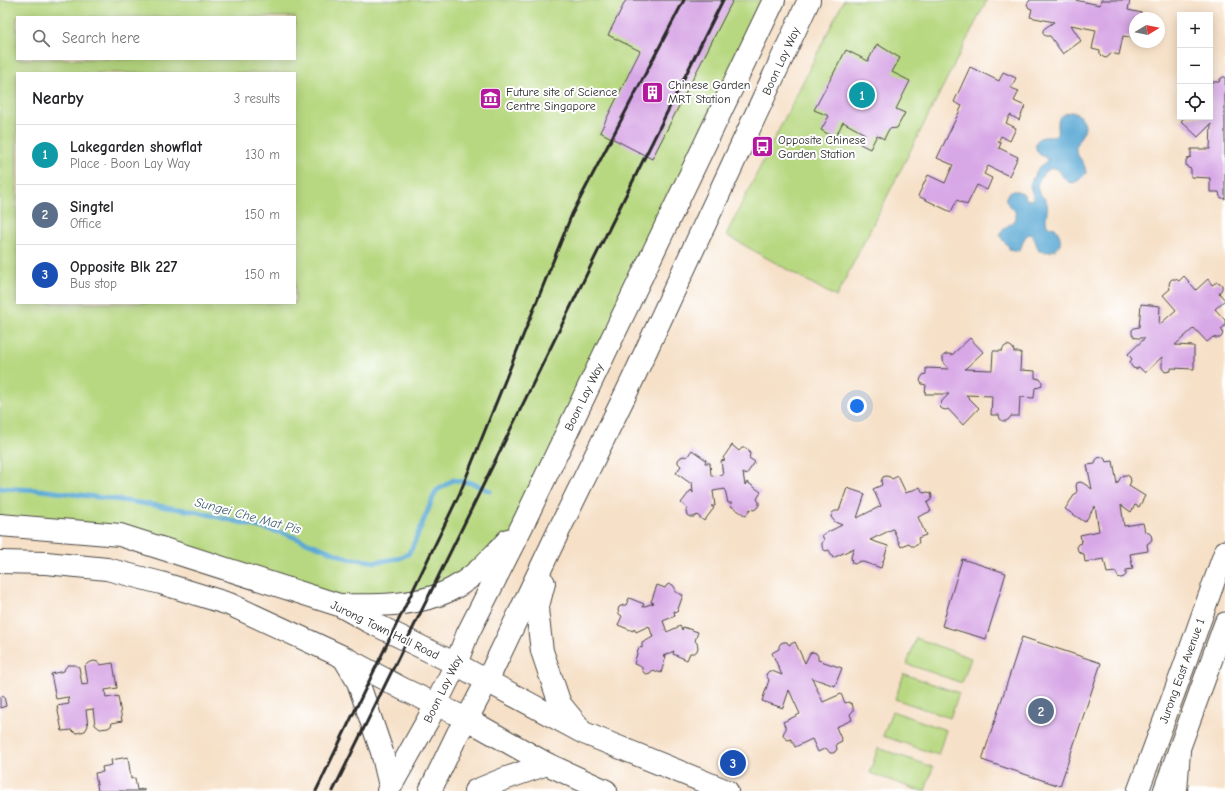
<!DOCTYPE html>
<html lang="en">
<head>
<meta charset="utf-8">
<style>
  :root { --surface:#fff; --page:#f6f6f6; --text:#202124; --muted:#757577; --line:#e0e0e0; --accent:#0f766e }
  body { margin:0; font-family:"Comic Neue",sans-serif; background:var(--page); color:var(--text) }
  .controls { position:absolute; right:12px; top:12px; display:grid; overflow:hidden; border-radius:0px; box-shadow:0 2px 10px #0003 }
  .controls button { width:36px; height:36px; display:grid; place-items:center; padding:0; border:0; border-bottom:1px solid var(--line); background:var(--surface); color:var(--text); font:20px sans-serif }
  .compass { position:absolute; left:1129px; top:12px; width:36px; height:36px; border-radius:50%; background:var(--surface); box-shadow:0 2px 10px #0003; rotate:80deg }
  .you { position:absolute; left:857px; top:406px; width:14px; height:14px; margin:-10px; border:3px solid #fff; border-radius:50%; background:#1a73e8; box-shadow:0 0 0 6px #1a73e833 }
  .badge { display:grid; place-items:center; width:26px; height:26px; border-radius:50%; background:var(--accent); color:#fff; font-size:13px; font-weight:700 }
  .pin { position:absolute; translate:-50% -50%; border:2px solid #fff; box-shadow:0 1px 4px #0006 }
  .list { margin:0; padding:0; list-style:none }
  h2 { display:flex; justify-content:space-between; align-items:center; height:52px; margin:0; padding:0 16px; font-size:17px }
  h2 small { font-size:13px; font-weight:400; color:var(--muted) }
  .list li { display:grid; grid-template-columns:26px 1fr auto; gap:12px; align-items:center; box-sizing:border-box; height:60px; padding:0 16px; border-top:1px solid var(--line) }
  .list b { display:block; font-size:15px; white-space:nowrap }
  .list p { margin:0; font-size:13px; white-space:nowrap; color:var(--muted) }
  .list em { font-size:13px; font-style:normal; color:var(--muted) }
  .icon { flex:none; width:22px; height:22px; fill:none; stroke:currentColor; stroke-width:2; stroke-linecap:round; stroke-linejoin:round }
  .map { position:relative; flex:none; width:1225px; height:791px; overflow:hidden }
  .search { position:absolute; background:var(--surface); box-shadow:0 2px 10px #0003; left:16px; top:16px; width:280px; height:44px; display:flex; align-items:center; gap:10px; box-sizing:border-box; padding:0 14px; border-radius:0px; color:var(--muted); font-size:15px }
  .panel { position:absolute; background:var(--surface); box-shadow:0 2px 10px #0003; left:16px; top:72px; width:280px; height:232px; border-radius:0px }
  .map>svg:first-child { display:block }
</style>
</head>
<body>
<div class="map">
<svg width="1225" height="791" viewBox="0 0 1225 791">
  <rect width="100%" height="100%" fill="#fff"/>
  <filter id="ink" filterUnits="userSpaceOnUse"><feTurbulence type="fractalNoise" baseFrequency=".025" numOctaves="2"/><feDisplacementMap in="SourceGraphic" scale="8" xChannelSelector="R" yChannelSelector="G"/><feConvolveMatrix kernelMatrix="1 2 1 2 8 2 1 2 1" color-interpolation-filters="sRGB"/></filter>
  <filter id="wash" filterUnits="userSpaceOnUse"><feTurbulence type="fractalNoise" baseFrequency=".012" numOctaves="4" result="noise"/><feDisplacementMap in="SourceGraphic" scale="16" xChannelSelector="R" yChannelSelector="G"/><feGaussianBlur stdDeviation="0.9" result="paint"/><feColorMatrix in="noise" values="0 0 0 0 0 0 0 0 0 0 0 0 0 0 0 0 0 1.4 0 .05"/><feComposite in="paint" operator="in"/></filter>
  <g filter="url(#wash)">
    <rect width="100%" height="100%" fill="#f6e0c7"/>
    <g fill="#b7d880" stroke="#718256" fill-rule="evenodd">
      <path d="M0 0H774L522 526 474 575 364 606 120 535 0 525ZM17 17H295V59H17ZM17 73H295V303H17Z"/>
      <polygon points="844,0 987,0 836,297 726,235"/>
      <polygon points="916,638 971,658 962,683 907,664"/>
      <polygon points="904,674 959,693 950,718 895,699"/>
      <polygon points="892,711 946,730 938,755 883,736"/>
      <polygon points="878,748 933,767 925,791 920,791 870,773"/>
    </g>
    <path fill="#5aa9d4" stroke="#426a80" d="M1070 112C1075 112 1078 114 1081 117 1093 131 1074 138 1076 150 1078 159 1085 161 1086 173 1081 179 1073 187 1066 180 1062 177 1061 172 1057 169L1052 168 1044 172C1042 177 1037 182 1037 187 1038 195 1046 197 1047 204 1049 212 1043 219 1048 226L1055 228C1067 243 1058 255 1039 251L1034 238 1032 235 1029 234 1025 237 1020 250 1018 251 1009 249V247C986 226 1018 228 1016 215 1015 205 997 203 1011 191H1017L1023 193 1026 199 1030 200 1033 199C1034 194 1030 191 1030 186 1031 180 1036 172 1039 167 1042 164 1045 163 1047 161L1046 157C1044 156 1042 156 1040 155 1035 151 1034 141 1040 138 1045 136 1050 138 1056 135 1062 123 1051 119 1070 112Z"/>
    <g fill="none" stroke-linecap="round" stroke-linejoin="round">
      <polyline stroke="#5aa9d4" stroke-width="5" points="0,488 40,490 120,500 198,512 283,533 347,558 376,562 400,558 408,554 412,548 436,491 453,480 472,483 490,491"/>
    </g>
    <g id="blocks">
      <g fill="#d8a8e6">
        <polygon points="626,0 733,0 652,159 600,132 640,51 608,35"/>
        <polygon points="1030,0 1075,0 1100,5 1101,0 1130,0 1128,10 1142,13 1141,18 1135,18 1135,38 1123,36 1119,55 1111,53 1109,56 1106,58 1103,57 1100,54 1100,51 1092,49 1096,30 1071,25 1081,41 1063,54 1050,36 1045,36 1043,33 1043,30 1045,28 1054,22 1030,17 1032,9 1029,8 1027,4"/>
        <polygon points="877,44 900,58 892,72 910,81 896,109 905,113 897,128 889,129 884,139 877,135 870,149 860,144 865,134 843,122 835,138 821,130 829,116 814,110 846,50 868,61"/>
        <polygon points="970,67 999,81 1003,72 1016,78 1011,88 1019,91 1014,101 1025,106 1019,120 1010,115 1006,123 1016,128 1010,141 1001,136 998,142 1001,143 999,148 1018,157 1009,176 988,166 984,174 992,178 987,190 977,185 967,205 957,200 951,212 918,196 928,175 945,183 953,165 937,158 962,106 954,102"/>
        <polygon points="1223,77 1225,77 1225,199 1220,197 1219,192 1210,192 1210,178 1191,177 1191,169 1188,168 1186,165 1186,161 1188,158 1191,157 1191,149 1210,149 1211,124 1198,137 1181,121 1185,117 1210,117 1211,82 1219,82 1220,79"/>
        <polygon points="1184,276 1196,290 1208,279 1212,285 1217,282 1220,283 1222,285 1222,289 1219,293 1225,300 1215,309 1225,320 1225,326 1221,329 1223,332 1222,336 1220,338 1216,338 1213,337 1207,342 1194,328 1175,345 1194,346 1194,369 1171,368 1171,371 1165,372 1162,368 1162,357 1145,373 1139,367 1136,369 1133,368 1131,365 1130,362 1132,359 1128,354 1145,338 1137,338 1134,337 1132,334 1132,330 1134,328 1139,327 1141,304 1160,306 1159,325 1176,310 1163,295 1170,289 1169,285 1170,281 1172,279 1176,279 1179,281"/>
        <polygon points="970,338 983,352 965,369 992,370 993,351 1002,351 1003,348 1007,345 1010,346 1013,348 1014,352 1021,352 1020,370 1035,371 1035,378 1040,379 1042,382 1042,385 1040,387 1035,388 1034,398 1020,397 1019,416 1011,416 1009,419 1006,421 1003,421 1000,419 999,415 991,415 992,396 966,395 979,408 963,425 948,409 946,410 942,409 940,407 942,401 949,394 925,394 926,385 922,384 920,381 921,378 923,375 926,374 926,368 949,369 944,363 943,360 943,356 946,354 949,354 952,355"/>
        <polygon points="732,445 739,451 742,448 746,448 749,451 750,454 749,458 755,462 746,475 743,473 745,485 747,482 761,492 757,499 759,502 759,505 757,508 754,510 750,509 746,516 731,506 732,503 728,503 725,489 713,491 715,506 711,506 714,508 704,521 697,515 694,517 690,517 687,515 686,511 687,508 681,503 691,490 693,493 692,481 690,483 676,473 681,466 678,463 678,460 681,457 684,456 687,457 692,450 706,460 705,463 710,463 711,476 723,475 721,461 725,460 723,458"/>
        <polygon points="1102,457 1105,459 1106,462 1113,461 1117,484 1121,477 1124,475 1127,475 1130,477 1131,481 1129,486 1145,496 1139,507 1135,505 1131,512 1121,505 1124,526 1143,523 1145,532 1149,533 1151,535 1152,539 1150,542 1147,544 1148,551 1130,554 1133,569 1126,570 1126,575 1124,577 1121,578 1118,577 1116,572 1107,573 1104,559 1085,562 1084,554 1080,553 1078,551 1077,547 1079,544 1082,543 1080,535 1099,531 1095,506 1085,522 1065,509 1077,491 1076,486 1077,483 1080,482 1083,483 1092,489 1087,465 1095,464 1096,460 1098,458"/>
        <polygon points="886,476 890,477 892,479 898,476 906,493 920,487 923,493 928,492 931,493 932,496 931,500 927,503 931,511 918,517 926,535 918,538 919,542 917,545 914,546 911,546 908,543 901,547 893,529 870,540 888,546 881,568 860,561 855,564 852,563 851,557 854,548 833,558 829,550 826,551 823,549 822,546 822,543 824,540 822,535 842,525 835,522 831,517 832,513 835,511 839,511 847,488 865,494 857,518 881,506 873,489 882,485 881,481 883,477"/>
        <polygon points="962,559 1006,573 986,639 942,626"/>
        <polygon points="670,584 673,585 675,588 675,592 683,595 677,612 674,611 675,616 663,621 667,632 680,626 682,630 683,627 698,632 695,641 697,643 698,647 697,651 694,653 690,653 687,660 673,654 674,651 663,656 666,656 661,673 653,670 650,673 647,674 644,673 642,670 642,667 634,664 639,647 642,648 642,643 653,637 649,626 636,632 634,628 633,631 618,625 622,616 619,614 618,610 619,607 623,605 626,605 629,598 644,604 642,607 654,603 651,602 657,585 665,588 667,585"/>
        <polygon points="1022,637 1101,663 1060,786 982,760"/>
        <polygon points="784,642 787,642 789,645 795,642 805,663 810,653 813,652 816,653 818,656 818,660 842,668 835,686 812,678 823,702 841,694 845,703 848,702 852,704 853,707 853,711 850,714 852,720 836,727 842,741 836,744 837,749 835,752 833,753 830,753 826,748 818,752 812,739 795,747 791,739 788,740 785,738 783,735 784,732 786,729 783,722 800,714 789,690 783,708 762,701 769,680 766,675 767,673 769,671 772,671 782,675 772,653 779,649 779,646 781,643"/>
        <polygon points="94,661 98,662 100,665 113,663 117,688 105,690 106,698 118,696 122,721 112,723 111,726 108,728 100,729 95,725 93,709 86,710 88,726 85,731 77,733 74,732 72,730 62,731 57,706 69,704 68,697 56,699 51,674 64,671 65,668 68,665 75,665 79,667 82,685 88,684 85,666 88,663"/>
        <polygon points="4,696 6,706 0,708 0,697"/>
        <polygon points="128,757 131,779 135,778 137,790 144,789 144,791 98,791 95,773 103,772 102,767 112,765 111,760"/>
      </g>
    </g>
  </g>
  <g filter="url(#ink)">
    <use href="#blocks" fill-opacity="0" stroke="#494642" stroke-width="1"/>
    <g fill="none" stroke-linecap="round" stroke-linejoin="round">
      <defs>
        <g id="minor">
          <polyline points="1138,791 1183,669 1225,551"/>
          <polyline points="1164,791 1225,623"/>
        </g>
        <g id="major">
          <polyline points="0,525 120,535 339,605 366,620 456,664 487,681 584,733 727,791"/>
          <polyline points="0,562 46,563 107,569 161,583 229,604 343,657 403,689 467,719 547,764 606,791"/>
          <polyline points="544,583 537,610 542,651 560,704 578,726"/>
          <path d="M340 605C376 606 422 606 454 588 475 577 492 557 508 540"/>
          <polyline points="344,658 358,682 382,752 390,786"/>
          <polyline points="388,791 429,718 456,664 467,635 522,526 774,0"/>
          <polyline points="430,791 458,733 467,719 487,681 560,528 631,383 809,0"/>
          <polyline points="475,791 504,779 547,764"/>
          <polyline points="1176,791 1179,751"/>
        </g>
      </defs>
      <use href="#minor" stroke="#494642" stroke-width="23"/>
      <use href="#major" stroke="#494642" stroke-width="24"/>
      <use href="#minor" stroke="#fff" stroke-width="21"/>
      <use href="#major" stroke="#fff" stroke-width="22"/>
      <g stroke="#2b2b2b" stroke-width="3">
        <polyline points="316,791 459,495 572,214 684,0"/>
        <polyline points="333,791 602,243 723,0"/>
      </g>
    </g>
  </g>
  <defs>
    <symbol id="building-square" viewBox="-11 -11 22 22"><rect x="-9" y="-9" width="18" height="18" rx="4" fill="#b5179e" stroke="#fff"/><path d="M-4-6H4V6H1V3H-1V6H-4ZM-2.5-4.3h1.7v1.8h-1.7ZM.8-4.3h1.7v1.8H.8ZM-2.5-1h1.7V.8h-1.7ZM.8-1h1.7V.8H.8Z" fill="#fff"/></symbol>
    <symbol id="museum-square" viewBox="-11 -11 22 22"><rect x="-9" y="-9" width="18" height="18" rx="4" fill="#b5179e" stroke="#fff"/><path d="M0-6L6-3V-2H-6V-3ZM-5-1h2V3h-2ZM-1-1h2V3h-2ZM3-1h2V3H3ZM-6 4H6V6H-6Z" fill="#fff"/></symbol>
    <symbol id="bus-square" viewBox="-11 -11 22 22"><rect x="-9" y="-9" width="18" height="18" rx="4" fill="#b5179e" stroke="#fff"/><path d="M-5-6H5V4H4V6H2V4H-2V6H-4V4H-5ZM-3.5-4V0h7V-4ZM-3.5 1.2v1.5H-2V1.2ZM2 1.2v1.5H3.5V1.2Z" fill="#fff"/></symbol>
  </defs>
  <g fill-rule="evenodd">
    <use href="#building-square" x="640" y="80" width="25" height="25"/>
    <use href="#museum-square" x="478" y="86" width="25" height="25"/>
    <use href="#bus-square" x="750" y="134" width="25" height="25"/>
  </g>
  <g text-anchor="middle" stroke-width="4" stroke-linejoin="round" paint-order="stroke">
    <g font-size="12" fill="#2b2b2b" stroke="#fff">
      <text transform="translate(781 61) rotate(-65)" y="4">Boon Lay Way</text>
      <text transform="translate(584 397) rotate(-64)" y="4">Boon Lay Way</text>
      <text transform="translate(385 630) rotate(26)" y="4">Jurong Town Hall Road</text>
      <text transform="translate(1182 671) rotate(-70)" y="4">Jurong East Avenue 1</text>
      <text transform="translate(443 689) rotate(-64)" y="4">Boon Lay Way</text>
    </g>
    <g font-size="12" fill="#2b2b2b" stroke="#fff" text-anchor="start">
      <text x="668" y="89">Chinese Garden<tspan x="668" dy="14">MRT Station</tspan></text>
      <text x="506" y="96">Future site of Science<tspan x="506" dy="14">Centre Singapore</tspan></text>
      <text x="778" y="144">Opposite Chinese<tspan x="778" dy="14">Garden Station</tspan></text>
    </g>
    <g font-size="13" font-style="italic" fill="#3e5d6f" stroke="#fff">
      <text transform="translate(248 515) rotate(15)" y="5">Sungei Che Mat Pis</text>
    </g>
  </g>
</svg>
<div class="controls">
<button>+</button>
<button>−</button>
<button><svg class="icon" aria-label="locate" viewBox="0 0 24 24"><circle cx="12" cy="12" r="6"/><path d="M12 2v4M12 18v4M2 12h4M18 12h4"/></svg></button>
</div>
<svg class="compass" viewBox="-18 -18 36 36"><path d="M0-13l5 13h-10z" fill="#e53935"/><path d="M0 13l5-13h-10z" fill="#757577"/></svg>
<div class="you"></div>
<div class="pin badge" style="left:862px;top:95px;background:#0f9aa8">1</div>
<div class="pin badge" style="left:1041px;top:711px;background:#5c6f8a">2</div>
<div class="pin badge" style="left:733px;top:763px;background:#1a4fb4">3</div>
<div class="search"><svg class="icon" aria-label="search" viewBox="0 0 24 24"><circle cx="10" cy="10" r="6"/><path d="M15 15l6 6"/></svg>Search here</div>
<section class="panel">
<h2>Nearby<small>3 results</small></h2>
<ul class="list">
<li><span class="badge" style="background:#0f9aa8">1</span><div><b>Lakegarden showflat</b><p>Place · Boon Lay Way</p></div><em>130 m</em></li>
<li><span class="badge" style="background:#5c6f8a">2</span><div><b>Singtel</b><p>Office</p></div><em>150 m</em></li>
<li><span class="badge" style="background:#1a4fb4">3</span><div><b>Opposite Blk 227</b><p>Bus stop</p></div><em>150 m</em></li>
</ul>
</section>
</div>
</body>
</html>
